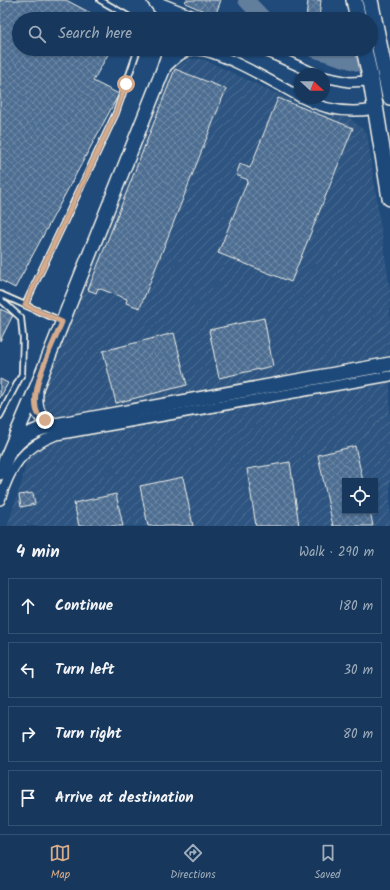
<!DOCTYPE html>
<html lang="en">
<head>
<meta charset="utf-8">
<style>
  :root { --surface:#17385c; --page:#203f62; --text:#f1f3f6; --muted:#9eacbb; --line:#365272; --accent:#d6ab8b }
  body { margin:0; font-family:Kalam,sans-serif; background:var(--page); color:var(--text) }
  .controls { position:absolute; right:12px; bottom:12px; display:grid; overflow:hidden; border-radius:0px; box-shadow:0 1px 3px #0004 }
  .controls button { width:36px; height:36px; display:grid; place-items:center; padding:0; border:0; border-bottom:1px solid var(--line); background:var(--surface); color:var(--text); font:20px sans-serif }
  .compass { position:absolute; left:294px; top:68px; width:36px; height:36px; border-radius:50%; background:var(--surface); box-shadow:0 1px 3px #0004; rotate:111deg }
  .stop { position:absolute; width:12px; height:12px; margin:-9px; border:3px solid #d6ab8b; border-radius:50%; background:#fff }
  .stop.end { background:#d6ab8b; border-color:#fff; box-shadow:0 1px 4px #0008 }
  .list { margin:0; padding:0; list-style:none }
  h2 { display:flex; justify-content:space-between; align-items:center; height:52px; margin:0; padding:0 16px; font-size:17px }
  h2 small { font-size:13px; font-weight:400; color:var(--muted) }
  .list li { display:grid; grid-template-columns:26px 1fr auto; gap:12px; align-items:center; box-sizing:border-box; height:56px; margin:0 8px 8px; padding:0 8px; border:1px solid var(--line); border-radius:0px }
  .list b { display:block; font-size:15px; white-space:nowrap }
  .list em { font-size:13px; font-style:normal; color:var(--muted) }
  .icon { flex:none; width:22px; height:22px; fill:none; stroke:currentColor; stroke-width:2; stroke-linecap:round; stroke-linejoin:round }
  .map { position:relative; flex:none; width:390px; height:526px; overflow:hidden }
  .search { position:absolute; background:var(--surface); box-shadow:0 1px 3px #0004; left:12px; right:12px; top:12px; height:44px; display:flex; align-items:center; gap:10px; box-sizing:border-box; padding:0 14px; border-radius:22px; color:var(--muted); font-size:15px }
  .sheet { height:308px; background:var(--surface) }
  nav { display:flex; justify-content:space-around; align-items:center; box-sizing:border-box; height:56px; border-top:1px solid var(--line); background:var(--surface); font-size:11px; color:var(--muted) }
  nav a { display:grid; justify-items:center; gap:2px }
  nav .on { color:var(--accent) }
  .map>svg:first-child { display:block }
</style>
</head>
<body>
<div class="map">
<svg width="390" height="526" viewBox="0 0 390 526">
  <defs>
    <pattern id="industrial-furrows" width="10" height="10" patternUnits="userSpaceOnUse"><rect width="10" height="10" fill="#2d5581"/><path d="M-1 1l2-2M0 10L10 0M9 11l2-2" fill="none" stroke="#4c6e93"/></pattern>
    <pattern id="building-cross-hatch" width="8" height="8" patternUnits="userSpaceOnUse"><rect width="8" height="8" fill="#4d6e92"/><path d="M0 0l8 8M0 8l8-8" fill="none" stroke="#708aa6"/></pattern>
  </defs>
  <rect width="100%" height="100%" fill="#1f4a7a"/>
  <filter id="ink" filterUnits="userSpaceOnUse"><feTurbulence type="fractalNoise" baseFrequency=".025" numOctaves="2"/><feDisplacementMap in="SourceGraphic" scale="8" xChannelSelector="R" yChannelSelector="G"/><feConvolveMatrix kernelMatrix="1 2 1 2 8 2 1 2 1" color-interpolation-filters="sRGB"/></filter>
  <g filter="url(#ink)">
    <path fill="url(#industrial-furrows)" fill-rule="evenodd" d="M191 59H203L312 110 350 118 367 133 390 289V526H7L22 481 40 395 170 72 179 63ZM345 481H375V511H345Z"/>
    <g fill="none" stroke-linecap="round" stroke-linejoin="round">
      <g stroke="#627e9d" stroke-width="16">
        <polyline points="246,0 264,19"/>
        <polyline points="313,49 368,66 380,67"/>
      </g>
    </g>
    <g fill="url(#building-cross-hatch)" stroke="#f4f1e8">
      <polygon points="0,0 66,0 102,19 19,19 19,49 111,49 93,81 119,94 15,288 0,280"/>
      <polygon points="186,0 221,0 215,16 185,3"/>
      <polygon points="308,0 321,0 319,19 306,19"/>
      <polygon points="175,69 226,89 140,308 126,303 127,299 98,288 96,293 88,290"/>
      <polygon points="278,98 353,128 291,282 218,253 248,180 236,175 240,164 250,168"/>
      <polygon points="0,309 13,315 0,341"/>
      <polygon points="264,318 273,366 219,378 209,330"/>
      <polygon points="174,333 187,385 116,403 103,351"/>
      <polygon points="0,379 8,383 0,398"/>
      <polygon points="355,446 363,481 345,481 345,511 370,511 373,526 333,526 318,455"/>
      <polygon points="290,462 299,526 256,526 247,469"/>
      <polygon points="183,477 193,526 148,526 140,486"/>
      <polygon points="33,493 35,504 21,507 19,495"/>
      <polygon points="116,494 123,526 79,526 74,503"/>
    </g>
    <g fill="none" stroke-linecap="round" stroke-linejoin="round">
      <defs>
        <g id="lane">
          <polyline points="100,0 133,19"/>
          <polyline points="0,294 61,321"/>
          <polyline points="25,305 116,113 138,49"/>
          <polyline points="0,416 22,374 23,338 21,318 1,300 2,295"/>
        </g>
        <g id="street">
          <polyline points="156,1 201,19"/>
          <polyline points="261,49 316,74"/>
          <path d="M164 69C173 61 181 52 192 50 215 47 278 85 300 97"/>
          <polyline points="324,77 349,82 371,81"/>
          <path d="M302 98C325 110 349 114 374 109"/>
          <path d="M0 500C10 467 22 448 56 435L390 376"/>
        </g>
        <g id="secondary">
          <polyline points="154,0 169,19"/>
          <path d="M36 392C35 410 37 417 55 425L390 364"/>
          <path d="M14 447C26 433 38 429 55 425"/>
          <polyline points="0,473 37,386 163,70 170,49"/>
        </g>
        <g id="primary">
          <polyline points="354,0 358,19"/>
          <polyline points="370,0 390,97"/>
          <polyline points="364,49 371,81 390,198"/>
        </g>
      </defs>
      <use href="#lane" stroke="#f4f1e8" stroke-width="8"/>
      <use href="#street" stroke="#f4f1e8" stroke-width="12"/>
      <use href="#secondary" stroke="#f4f1e8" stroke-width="16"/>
      <use href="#primary" stroke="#f4f1e8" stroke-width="18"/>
      <use href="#lane" stroke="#1f4a7a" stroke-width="4.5"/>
      <use href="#street" stroke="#1f4a7a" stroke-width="9"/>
      <use href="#secondary" stroke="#1f4a7a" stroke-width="13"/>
      <use href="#primary" stroke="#1f4a7a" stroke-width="15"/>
    </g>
  </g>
  <g fill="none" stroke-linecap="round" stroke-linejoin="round" filter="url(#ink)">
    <path stroke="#d6ab8b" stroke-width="5" d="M45 420C43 419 40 416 38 414 27 392 54 343 62 322L25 305 116 113 126 84"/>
  </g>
</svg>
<div class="controls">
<button><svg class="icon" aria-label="locate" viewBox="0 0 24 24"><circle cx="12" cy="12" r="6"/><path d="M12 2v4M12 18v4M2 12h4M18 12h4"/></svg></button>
</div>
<svg class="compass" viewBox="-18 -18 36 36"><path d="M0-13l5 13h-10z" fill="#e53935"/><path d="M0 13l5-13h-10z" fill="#9eacbb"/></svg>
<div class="stop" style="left:126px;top:84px"></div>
<div class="stop end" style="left:45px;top:420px"></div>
<div class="search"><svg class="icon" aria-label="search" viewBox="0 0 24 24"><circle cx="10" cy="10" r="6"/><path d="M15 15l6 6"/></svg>Search here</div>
</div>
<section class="sheet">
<h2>4 min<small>Walk · 290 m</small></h2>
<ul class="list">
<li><svg class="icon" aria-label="ahead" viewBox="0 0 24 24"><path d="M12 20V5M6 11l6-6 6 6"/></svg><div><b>Continue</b></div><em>180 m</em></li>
<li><svg class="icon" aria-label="left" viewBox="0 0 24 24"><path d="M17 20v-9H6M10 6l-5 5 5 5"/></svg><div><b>Turn left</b></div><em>30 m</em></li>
<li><svg class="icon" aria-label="right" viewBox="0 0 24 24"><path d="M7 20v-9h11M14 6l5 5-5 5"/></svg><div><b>Turn right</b></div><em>80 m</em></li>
<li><svg class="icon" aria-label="arrive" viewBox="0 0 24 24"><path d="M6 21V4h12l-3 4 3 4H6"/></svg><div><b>Arrive at destination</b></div></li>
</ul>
</section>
<nav>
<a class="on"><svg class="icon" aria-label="map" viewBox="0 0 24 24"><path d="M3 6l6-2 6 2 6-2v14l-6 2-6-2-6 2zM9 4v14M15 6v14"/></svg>Map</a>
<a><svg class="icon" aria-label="directions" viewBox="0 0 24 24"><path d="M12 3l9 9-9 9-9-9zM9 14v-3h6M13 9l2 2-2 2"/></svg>Directions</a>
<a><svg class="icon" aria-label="saved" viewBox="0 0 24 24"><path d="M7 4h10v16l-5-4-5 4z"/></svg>Saved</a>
</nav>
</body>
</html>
